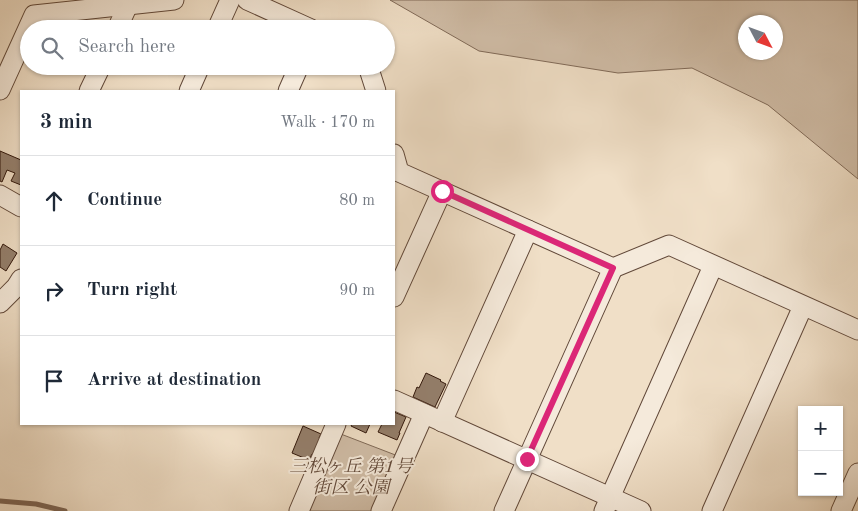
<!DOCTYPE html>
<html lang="en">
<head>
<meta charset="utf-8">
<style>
  :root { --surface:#fff; --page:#f2f2f3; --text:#1f2937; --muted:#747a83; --line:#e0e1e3 }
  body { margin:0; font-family:"Old Standard TT","Noto Serif JP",serif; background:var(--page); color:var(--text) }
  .controls { position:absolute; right:15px; bottom:15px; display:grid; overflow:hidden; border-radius:0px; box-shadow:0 1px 4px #0004 }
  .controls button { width:45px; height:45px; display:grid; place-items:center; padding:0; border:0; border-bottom:1px solid var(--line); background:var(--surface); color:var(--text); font:25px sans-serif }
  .compass { position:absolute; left:738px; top:15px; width:45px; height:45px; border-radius:50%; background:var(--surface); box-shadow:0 1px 4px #0004; rotate:131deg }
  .stop { position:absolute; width:15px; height:15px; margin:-11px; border:4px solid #db2777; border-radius:50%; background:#fff }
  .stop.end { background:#db2777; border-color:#fff; box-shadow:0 1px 5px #0008 }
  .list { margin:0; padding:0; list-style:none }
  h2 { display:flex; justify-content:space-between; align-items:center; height:65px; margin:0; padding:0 20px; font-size:21px }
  h2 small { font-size:16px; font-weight:400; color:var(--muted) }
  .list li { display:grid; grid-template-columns:32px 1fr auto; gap:15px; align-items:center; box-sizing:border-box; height:90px; padding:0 20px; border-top:1px solid var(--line) }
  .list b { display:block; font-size:19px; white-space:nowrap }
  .list em { font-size:16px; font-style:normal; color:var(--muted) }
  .icon { flex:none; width:28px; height:28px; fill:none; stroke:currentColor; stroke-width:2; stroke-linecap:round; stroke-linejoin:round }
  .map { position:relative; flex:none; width:858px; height:511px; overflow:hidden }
  .search { position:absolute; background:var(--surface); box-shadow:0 1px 4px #0004; left:20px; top:20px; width:375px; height:55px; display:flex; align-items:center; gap:12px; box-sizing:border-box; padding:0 18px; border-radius:28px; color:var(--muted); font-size:19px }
  .panel { position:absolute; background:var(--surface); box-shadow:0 1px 4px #0004; left:20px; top:90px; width:375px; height:335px; border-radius:0px }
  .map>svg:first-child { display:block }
</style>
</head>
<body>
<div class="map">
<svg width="858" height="511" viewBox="0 0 858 511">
  <rect width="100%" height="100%" fill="#f0dfc7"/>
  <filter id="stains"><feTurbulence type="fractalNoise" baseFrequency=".004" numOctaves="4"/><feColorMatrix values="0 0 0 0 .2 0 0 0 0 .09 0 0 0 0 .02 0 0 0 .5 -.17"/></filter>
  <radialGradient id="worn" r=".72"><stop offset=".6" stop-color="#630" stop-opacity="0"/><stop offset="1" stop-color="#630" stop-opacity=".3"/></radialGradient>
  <g fill="#d0bda7" stroke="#806a58" fill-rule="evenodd">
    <path d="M390 0H858V179L768 105 692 68 618 73 479 51ZM746 22H776V52H746Z"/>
    <polygon points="333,431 398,456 374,511 299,511"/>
  </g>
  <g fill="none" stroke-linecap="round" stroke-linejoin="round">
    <polyline stroke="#7d6655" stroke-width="5" points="0,501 36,504 65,511"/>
  </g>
  <g fill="#947f6c" stroke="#31160a">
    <polygon points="0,151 21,160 21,185 11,181 15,173 7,170 2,182 0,181"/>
    <polygon points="3,244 17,253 6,271 0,267 0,250"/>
    <polygon points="426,373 441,380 440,381 446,384 435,407 413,397 417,387 419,388"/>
    <polygon points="394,412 406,417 399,433 400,433 397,440 378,432 382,424 394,424"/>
    <polygon points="352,424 370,424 366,433 351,426"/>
    <polygon points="303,426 321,434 319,438 322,439 315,456 312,454 309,460 292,453"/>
  </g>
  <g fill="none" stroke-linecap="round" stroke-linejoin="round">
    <defs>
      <g id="minor">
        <polyline points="247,0 311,29"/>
        <polyline points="117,29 128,5"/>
        <polyline points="217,29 230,0"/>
        <polyline points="368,66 376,91"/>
        <polyline points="0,90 34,15 174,0"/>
        <polyline points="89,91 101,66"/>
        <polyline points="189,91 200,66"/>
        <polyline points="288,91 299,66"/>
        <polyline points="394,154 399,172 613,268 669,245 858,330"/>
        <polyline points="0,195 21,207"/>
        <polyline points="394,297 442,191"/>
        <polyline points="0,303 16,287 21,279"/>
        <polyline points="394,400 641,511"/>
        <polyline points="442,422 528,230"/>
        <polyline points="299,511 336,424"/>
        <polyline points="381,511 424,414"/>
        <polyline points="504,511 613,268"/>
        <polyline points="604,511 713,266"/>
        <polyline points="712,511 803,306"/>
        <polyline points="841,511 858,473"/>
      </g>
    </defs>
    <use href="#minor" stroke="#614839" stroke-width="21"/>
    <use href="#minor" stroke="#f5eadb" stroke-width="19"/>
  </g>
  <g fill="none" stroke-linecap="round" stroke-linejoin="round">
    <polyline stroke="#db2777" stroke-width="6" points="442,191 613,268 527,459"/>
  </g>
  <g text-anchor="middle" stroke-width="4" stroke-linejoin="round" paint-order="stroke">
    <g font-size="18" font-style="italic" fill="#614839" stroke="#f5eadb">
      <text x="351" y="472">三松ヶ丘 第1号<tspan x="351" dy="21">街区 公園</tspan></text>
    </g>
  </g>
  <rect width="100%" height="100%" filter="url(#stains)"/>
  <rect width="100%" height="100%" fill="url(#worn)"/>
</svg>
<div class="controls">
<button>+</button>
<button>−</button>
</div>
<svg class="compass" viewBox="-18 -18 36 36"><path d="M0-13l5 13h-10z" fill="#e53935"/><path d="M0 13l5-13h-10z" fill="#747a83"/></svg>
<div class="stop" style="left:442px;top:191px"></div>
<div class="stop end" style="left:527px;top:459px"></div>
<div class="search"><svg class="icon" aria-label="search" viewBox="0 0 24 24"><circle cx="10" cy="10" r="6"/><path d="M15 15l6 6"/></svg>Search here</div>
<section class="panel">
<h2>3 min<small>Walk · 170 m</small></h2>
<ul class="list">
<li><svg class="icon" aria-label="ahead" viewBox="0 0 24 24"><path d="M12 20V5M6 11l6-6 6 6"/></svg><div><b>Continue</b></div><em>80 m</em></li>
<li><svg class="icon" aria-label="right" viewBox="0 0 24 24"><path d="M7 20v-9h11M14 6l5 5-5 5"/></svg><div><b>Turn right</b></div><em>90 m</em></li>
<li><svg class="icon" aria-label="arrive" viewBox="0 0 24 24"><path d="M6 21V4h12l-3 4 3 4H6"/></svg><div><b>Arrive at destination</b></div></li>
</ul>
</section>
</div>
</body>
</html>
